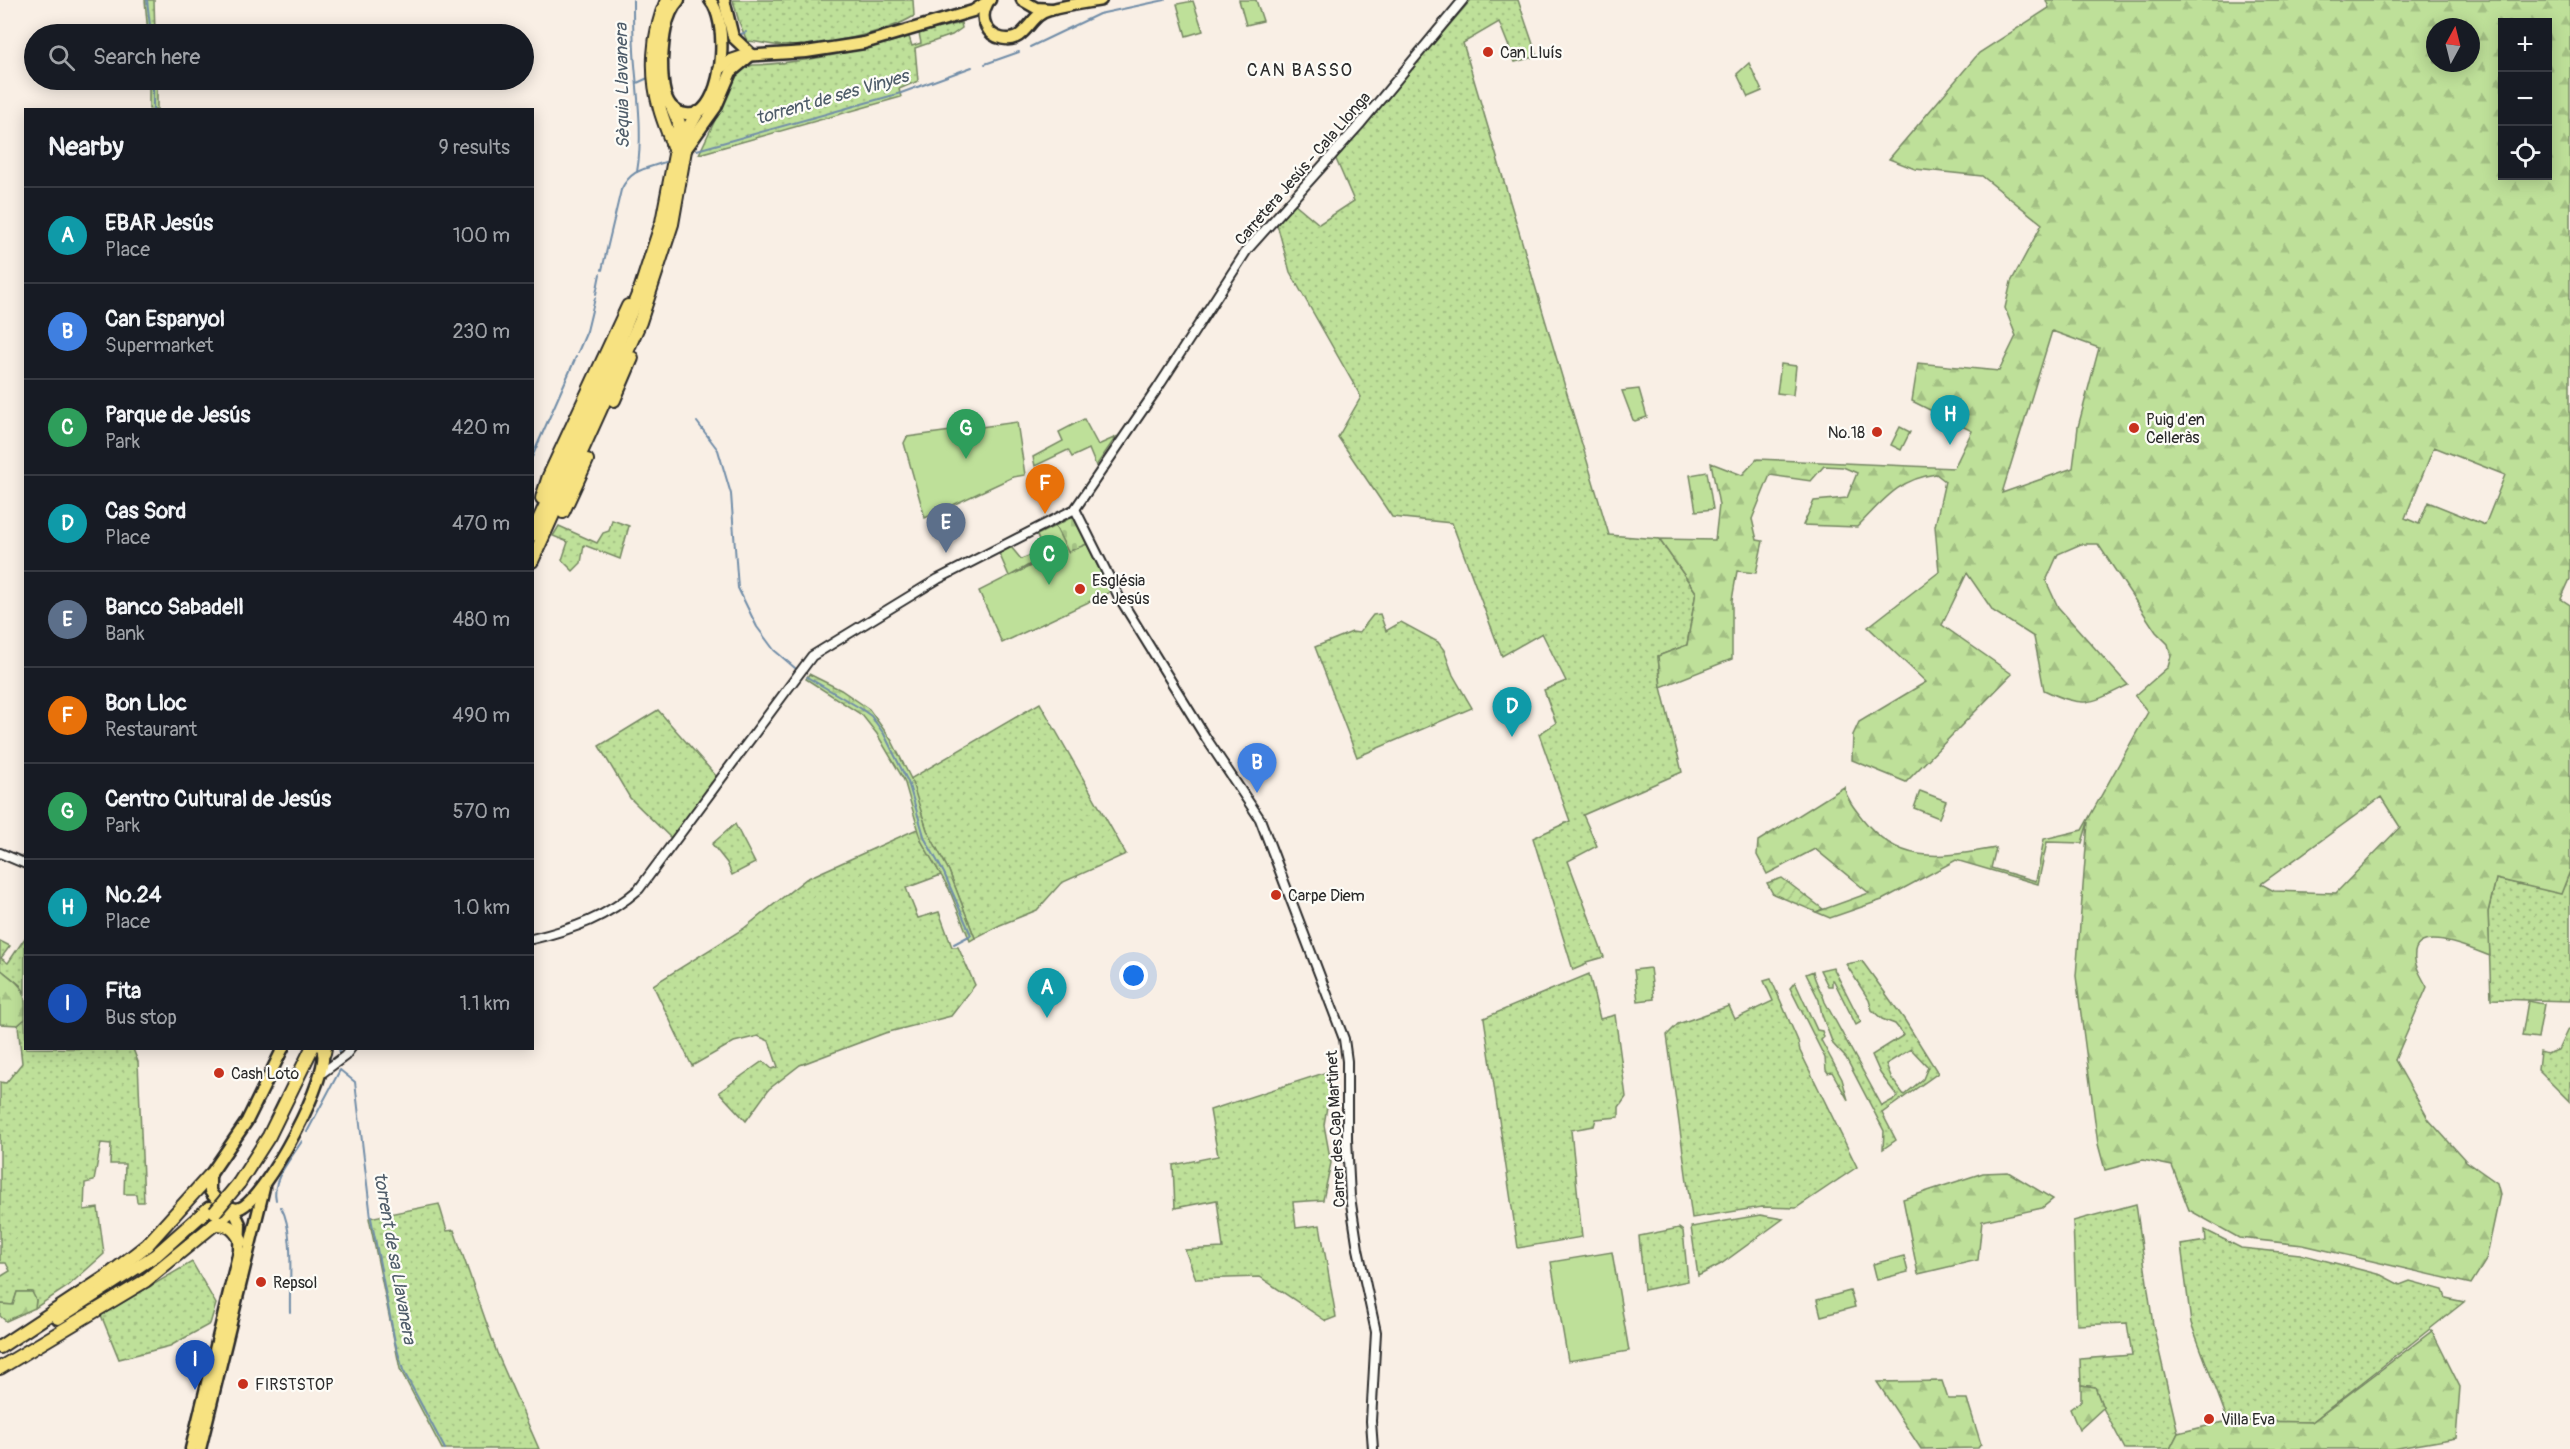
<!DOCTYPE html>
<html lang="en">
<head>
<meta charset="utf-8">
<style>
  :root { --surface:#171b24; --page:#20242c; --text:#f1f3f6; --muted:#9ea1a6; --line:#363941; --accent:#0f766e }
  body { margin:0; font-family:Pangolin,sans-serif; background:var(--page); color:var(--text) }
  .controls { position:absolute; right:18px; top:18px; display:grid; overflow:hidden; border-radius:0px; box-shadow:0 3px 15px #0003 }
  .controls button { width:54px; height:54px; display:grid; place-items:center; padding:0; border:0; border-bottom:2px solid var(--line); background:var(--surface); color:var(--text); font:30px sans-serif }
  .compass { position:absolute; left:2426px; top:18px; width:54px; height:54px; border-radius:50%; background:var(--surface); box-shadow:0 3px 15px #0003; rotate:7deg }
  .you { position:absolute; left:1134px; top:976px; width:21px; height:21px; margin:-15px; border:4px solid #fff; border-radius:50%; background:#1a73e8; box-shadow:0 0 0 9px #1a73e833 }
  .badge { display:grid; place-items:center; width:39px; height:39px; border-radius:50%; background:var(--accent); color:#fff; font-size:20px; font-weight:700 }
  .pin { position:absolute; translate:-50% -50px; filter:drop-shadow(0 2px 3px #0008) }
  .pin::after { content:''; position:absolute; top:32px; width:21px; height:18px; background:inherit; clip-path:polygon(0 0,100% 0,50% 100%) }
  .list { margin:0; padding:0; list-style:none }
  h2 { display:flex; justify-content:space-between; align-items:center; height:78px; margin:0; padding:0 24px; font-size:26px }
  h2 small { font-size:20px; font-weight:400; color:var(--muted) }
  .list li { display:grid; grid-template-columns:39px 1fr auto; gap:18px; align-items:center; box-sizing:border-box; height:96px; padding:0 24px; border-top:2px solid var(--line) }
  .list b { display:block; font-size:22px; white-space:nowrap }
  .list p { margin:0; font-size:20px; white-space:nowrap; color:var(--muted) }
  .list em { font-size:20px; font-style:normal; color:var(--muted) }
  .icon { flex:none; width:33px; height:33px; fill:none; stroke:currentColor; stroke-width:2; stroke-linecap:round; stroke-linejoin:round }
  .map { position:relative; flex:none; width:2570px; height:1449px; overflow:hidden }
  .search { position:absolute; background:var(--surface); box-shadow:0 3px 15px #0003; left:24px; top:24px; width:510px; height:66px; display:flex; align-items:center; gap:15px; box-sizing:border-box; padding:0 21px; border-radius:33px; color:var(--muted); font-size:22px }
  .panel { position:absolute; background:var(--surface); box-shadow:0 3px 15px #0003; left:24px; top:108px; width:510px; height:942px; border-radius:0px }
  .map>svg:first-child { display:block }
</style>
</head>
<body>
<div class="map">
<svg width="2570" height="1449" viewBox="0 0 2570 1449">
  <defs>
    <pattern id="grass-dots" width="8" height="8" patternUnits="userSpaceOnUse" patternTransform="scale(1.5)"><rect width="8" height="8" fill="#bee099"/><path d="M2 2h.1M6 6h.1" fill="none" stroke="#a3c084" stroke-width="1.8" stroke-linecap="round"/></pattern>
    <pattern id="forest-firs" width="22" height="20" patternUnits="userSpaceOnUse" patternTransform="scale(1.5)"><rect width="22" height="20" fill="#bee099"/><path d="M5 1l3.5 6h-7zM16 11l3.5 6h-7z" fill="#a3c084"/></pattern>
    <pattern id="wetland-marsh" width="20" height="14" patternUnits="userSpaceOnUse" patternTransform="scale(1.5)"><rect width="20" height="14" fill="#bee099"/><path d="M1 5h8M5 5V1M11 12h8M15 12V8" fill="none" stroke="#a3c084"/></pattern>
    <pattern id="cemetery-stones" width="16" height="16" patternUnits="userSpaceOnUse" patternTransform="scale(1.5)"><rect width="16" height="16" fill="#bee099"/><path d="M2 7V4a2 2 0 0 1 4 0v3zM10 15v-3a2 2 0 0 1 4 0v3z" fill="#a3c084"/></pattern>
    <pattern id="garden-furrows" width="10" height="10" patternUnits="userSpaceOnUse" patternTransform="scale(1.5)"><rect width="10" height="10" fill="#bee099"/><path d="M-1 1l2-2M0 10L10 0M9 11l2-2" fill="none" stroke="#a3c084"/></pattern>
  </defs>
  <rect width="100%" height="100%" fill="#f9efe5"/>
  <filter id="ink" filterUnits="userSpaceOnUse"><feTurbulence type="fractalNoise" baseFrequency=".0167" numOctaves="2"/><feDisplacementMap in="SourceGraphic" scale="12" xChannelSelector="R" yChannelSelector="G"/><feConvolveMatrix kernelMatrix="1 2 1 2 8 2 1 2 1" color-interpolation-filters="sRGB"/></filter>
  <g filter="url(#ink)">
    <g fill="url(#grass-dots)" stroke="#748662" stroke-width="1.5" fill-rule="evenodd">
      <polygon points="145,0 154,0 155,34 148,34"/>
      <path d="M733 0H913L914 16C885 34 823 45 789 46 775 46 761 42 747 41L739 22Z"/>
      <polygon points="1471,0 1518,0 1537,56 1515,62 1499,22 1463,43 1609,535 1659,539 1696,592 1687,645 1658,656 1661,687 1682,772 1583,815 1597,846 1568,861 1604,957 1586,962 1587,964 1573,970 1533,838 1570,821 1539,734 1556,723 1544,690 1566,681 1542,633 1502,656 1452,523 1392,517 1338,437 1361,397 1290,272 1277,224 1294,203 1319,224 1354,201 1335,157"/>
      <path d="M961 23 962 28 952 35 915 48 918 81 899 89 901 97 699 154 736 76 742 69 753 65C806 63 859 51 909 37L912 46 921 43 919 33Z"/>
      <rect x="149" y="80" width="8" height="29"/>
      <polygon points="612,520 629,526 620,559 584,545 581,563 573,571 562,560 568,542 553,536 559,526 597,543 603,533 609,531"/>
      <polygon points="1380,614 1386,631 1401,622 1438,642 1444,650 1453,675 1472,708 1357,757 1315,647 1352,632 1359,633 1373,615"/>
      <polygon points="1040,703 1126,854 1061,883 1037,910 1000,925 975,938 949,871 927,830 910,779"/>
      <polygon points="658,710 717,777 671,838 630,798 599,746"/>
      <polygon points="735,824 755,863 732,875 727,863 712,844"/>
      <polygon points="917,829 922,842 941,875 906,888 918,918 939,912 952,947 958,947 975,985 951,1016 885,1033 800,1065 769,1089 746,1121 719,1092 763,1061 772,1069 778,1067 769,1041 758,1036 734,1042 692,1066 653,985 743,929 806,879"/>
      <polygon points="2570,871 2570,1001 2491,999 2488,912 2496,879 2561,893"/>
      <polygon points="25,938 25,993 20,985 0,969 0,941 10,946 1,958 8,963"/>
      <path d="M1862 961 1904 1019 1938 1073 1882 1113 1896 1140 1883 1149 1884 1131 1846 1058 1833 1044 1822 1015 1819 1000 1806 974 1813 971C1814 982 1822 991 1825 1002L1882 1106 1898 1097 1880 1073 1872 1055 1904 1035 1895 1024 1882 1019 1872 1010 1869 1000 1846 964ZM1911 1049 1928 1067 1923 1079 1904 1095 1892 1079 1886 1064Z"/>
      <polygon points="1833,967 1861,1022 1856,1025 1834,981 1832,980 1832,986 1828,986 1820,970"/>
      <polygon points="1589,974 1600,1019 1615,1015 1626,1097 1619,1107 1619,1117 1596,1119 1594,1126 1571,1130 1582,1237 1518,1248 1484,1018"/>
      <polygon points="1771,979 1798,1041 1800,1051 1857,1167 1796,1208 1762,1207 1692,1218 1667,1035 1678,1024 1729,1006 1735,1019 1773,1001 1764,981"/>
      <polygon points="1795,982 1817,1030 1822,1031 1824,1037 1821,1040 1842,1079 1848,1100 1832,1072 1828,1073 1826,1070 1825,1058 1790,988"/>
      <polygon points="25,1019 26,1048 133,1049 138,1062 144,1202 137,1202 136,1194 124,1194 125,1164 110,1164 111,1144 101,1143 94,1181 85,1183 84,1210 98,1208 104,1254 67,1287 35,1308 36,1300 31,1292 17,1292 13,1305 0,1304 0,1277 10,1271 6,1263 0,1263 0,1082 6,1083 22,1063 18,1025"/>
      <polygon points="2568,1029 2570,1029 2570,1102 2538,1070 2540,1052 2547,1054 2558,1050"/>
      <polygon points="1333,1070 1324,1125 1331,1163 1323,1200 1293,1202 1296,1228 1320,1225 1336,1317 1326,1321 1260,1277 1196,1279 1185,1250 1223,1248 1217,1200 1175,1208 1173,1165 1218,1156 1210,1110"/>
      <polygon points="439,1204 447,1231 454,1230 497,1353 539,1449 442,1449 400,1369 369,1218"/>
      <polygon points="2136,1204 2153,1325 2178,1433 2170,1449 2125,1449 2103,1408 2095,1387 2081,1385 2080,1359 2132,1355 2127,1323 2077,1325 2073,1221"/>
      <polygon points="1760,1215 1783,1219 1721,1264 1698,1276 1691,1227"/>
      <polygon points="1679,1228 1683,1231 1688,1281 1644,1290 1639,1236"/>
      <polygon points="2205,1230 2241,1248 2300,1254 2381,1275 2400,1285 2410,1281 2443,1290 2446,1298 2464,1302 2312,1422 2228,1421 2191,1323 2181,1245 2206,1241"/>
      <polygon points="192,1262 216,1304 210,1324 170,1346 119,1359 101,1315"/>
    </g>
    <g fill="url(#forest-firs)" stroke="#748662" stroke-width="1.5" fill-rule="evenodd">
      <path d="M2046 0H2570V579L2561 599 2570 605V871L2561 894 2496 879 2488 912 2490 956C2473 950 2410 921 2415 960 2416 969 2423 979 2427 987L2395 1060 2429 1120 2466 1161 2497 1183 2500 1194 2486 1260 2471 1284 2303 1245 2239 1238 2189 1210 2172 1166 2143 1160 2105 1170 2098 1144 2076 976 2088 822 2082 843 2047 842 2038 884 1956 860 1882 900 1830 918 1816 912 1869 893 1815 849 1767 874 1757 855 1758 841 1844 787C1847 799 1854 808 1862 818 1900 867 1942 857 1996 848L1991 868 2036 881 2044 839 2082 830 2148 712 2135 696 2168 667 2171 656 2168 644 2156 632 2098 544H2081L2058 554 2046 581 2058 607 2128 685C2090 704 2084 709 2044 690L2034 637 1993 611 1967 573 1942 625 2012 674 1906 782 1852 760 1853 735 1859 722 1926 682 1868 627 1939 572 1935 526 1945 481 1936 474C1898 479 1883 501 1857 527L1803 525 1814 501 1847 498 1857 473 1843 467 1824 466 1811 481 1770 475 1752 519 1757 540 1763 541 1756 573 1737 571 1732 600V659L1661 687 1658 656 1687 645 1696 592 1659 539 1715 540 1719 505 1711 463 1742 475 1757 459 1954 468 1972 431 1912 401 1918 363 1999 371 2016 336 2005 308 2011 282 2042 224 1982 176 1915 169 1889 159 1979 53 2049 8ZM2502 22H2548V176H2502ZM2435 27H2471V63H2435ZM2052 331 2099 348 2078 427 2073 468 2002 493ZM2434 447 2505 475 2485 525 2428 502 2419 524 2405 518ZM2381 797 2400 827 2336 893 2274 891 2261 884Z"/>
      <path d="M0 969C25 989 26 987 25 1019L18 1025 0 1024Z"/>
      <polygon points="2008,1172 2053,1199 2042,1208 1982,1221 1978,1260 1918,1274 1903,1199 1983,1173"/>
      <polygon points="17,1292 32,1292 36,1300 35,1308 6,1321 0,1316 0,1304 13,1305"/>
      <polygon points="2432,1331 2460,1387 2456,1438 2392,1449 2170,1449 2178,1433 2228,1421 2312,1422"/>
      <polygon points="1942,1381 1948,1399 1967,1399 1981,1444 1978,1448 1921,1449 1877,1382"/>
      <polygon points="2081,1385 2095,1387 2103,1408 2079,1430 2070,1409 2081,1401"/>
    </g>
    <polygon fill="url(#wetland-marsh)" stroke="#748662" stroke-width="1.5" points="809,674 841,690 869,709 892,741 911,779 927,830 949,871 975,938 970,941 949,889 922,842 904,780 877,734 862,715 806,679"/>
    <polygon fill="url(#cemetery-stones)" stroke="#748662" stroke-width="1.5" points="1074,516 1087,544 1068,553 1055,526"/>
    <g fill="#bee099" stroke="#748662" stroke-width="1.5">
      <polygon points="1239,0 1256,0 1263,21 1246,25"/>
      <polygon points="1193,1 1203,31 1186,36 1177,4"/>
      <polygon points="1749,63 1762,91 1748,97 1737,74"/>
      <polygon points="1781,364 1796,366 1793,395 1777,393"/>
      <polygon points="1639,389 1647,417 1635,421 1633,420 1622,391"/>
      <polygon points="1084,419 1098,445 1116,437 1096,466 1089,449 1072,457 1068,450 1035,466 1033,457 1063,441 1059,432"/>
      <polygon points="1017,422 1025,475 1013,477 925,518 904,443 907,437"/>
      <polygon points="1900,427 1910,432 1901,450 1891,445"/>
      <polygon points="1707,472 1713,509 1696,511 1690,475"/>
      <polygon points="1055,526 1068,552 1087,544 1110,592 1002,643 979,591 1009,576 999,553 1011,547 1021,559 1039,552 1039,559 1010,576 1045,559 1037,535"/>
      <polygon points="1920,791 1946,801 1939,818 1914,808"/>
      <polygon points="1650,968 1654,999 1638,1001 1634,970"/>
      <polygon points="2528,1001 2544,1004 2538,1038 2522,1036"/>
      <polygon points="1612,1252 1629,1351 1568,1361 1551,1262"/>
      <polygon points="1904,1256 1908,1272 1877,1280 1873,1264"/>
      <polygon points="1850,1291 1855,1307 1821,1316 1817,1300"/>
    </g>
    <polygon fill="url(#garden-furrows)" stroke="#748662" stroke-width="1.5" points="1782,878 1823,909 1816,912 1773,894 1767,883"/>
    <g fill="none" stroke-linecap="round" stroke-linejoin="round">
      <g stroke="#718da8" stroke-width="2">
        <polyline points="147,0 151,34"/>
        <path d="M633 0C633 22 633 44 635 65 638 100 643 137 637 172"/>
        <polyline points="739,35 746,32"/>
        <polyline points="1030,47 1099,14 1165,0"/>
        <polyline points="985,64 1019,52"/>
        <polyline points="153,80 153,110"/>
        <polyline points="637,83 648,78"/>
        <polyline points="697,150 901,93 972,67"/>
        <path d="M602 270 621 190C631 169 645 169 665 162"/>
        <polyline points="596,294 600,274"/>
        <polyline points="578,352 587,331 595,298"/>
        <polyline points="697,422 718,450 731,494 738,588 757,627 774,650 795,668"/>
        <polyline points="532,457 576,357"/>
        <polyline points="807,677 860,708 871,716 884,734 908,782 925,839 944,873 971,935 954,944"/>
        <polyline points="0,848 26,859"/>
        <polyline points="339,1048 340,1053"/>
        <polyline points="307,1132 340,1070 355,1082 371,1218 395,1342 403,1370 445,1449"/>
        <path d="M276 1200C271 1179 291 1159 302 1141"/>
        <path d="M281 1207C295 1233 289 1283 290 1312"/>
      </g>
      <defs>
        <g id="minor">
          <polyline points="1075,509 1119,597 1206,738 1260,819 1344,1039 1347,1061 1347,1139 1350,1197 1358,1249 1376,1332 1371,1421 1373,1449"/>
          <polyline points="0,853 26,864"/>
          <path d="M532 939C574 929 607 917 639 889L812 656 938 579 1075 509 1157 389 1247 250 1361 123 1463 0"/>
          <polyline points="322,1073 345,1056 351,1048"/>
        </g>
        <g id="major">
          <path d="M679 0C665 15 663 41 662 61 662 80 662 111 686 114 693 115 699 113 703 109 724 89 728 21 710 0"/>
          <polyline points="724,0 733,37 752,55"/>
          <polyline points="1022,0 1036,8 1051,9"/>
          <path d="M987 4C983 11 982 18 986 26 992 39 1011 44 1022 33 1032 24 1035 14 1050 10 1066 5 1084 3 1101 0"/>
          <polyline points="719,70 731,60 743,56 806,52 864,43 973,11 990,0"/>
          <polyline points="686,149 716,107 731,72 750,56"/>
          <path d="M283 1048 247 1121 210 1175V1191C216 1201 228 1212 240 1208 264 1200 334 1071 322 1048"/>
          <polyline points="191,1449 239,1251 240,1224 233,1209"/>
          <polyline points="200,1449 264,1188"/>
        </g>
        <g id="highway">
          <path d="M667 0C652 34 650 74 660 109 664 124 671 138 675 153"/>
          <polyline points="614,400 632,358"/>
          <polyline points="542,498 549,476 628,306"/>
          <polyline points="563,512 587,460"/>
          <polyline points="532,535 609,366 641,287 662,222 678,139 679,123 673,109"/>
          <polyline points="532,561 640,322 672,224 689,127 697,113"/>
          <polyline points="324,1053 325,1048"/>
          <polyline points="239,1183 269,1136 312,1048"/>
          <path d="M214 1224C228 1223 235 1229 241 1241"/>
          <polyline points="58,1318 156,1255 209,1208"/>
          <polyline points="0,1347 106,1277 147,1245 210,1175"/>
          <polyline points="0,1368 145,1281 233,1209"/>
        </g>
      </defs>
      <use href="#minor" stroke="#2b2b2b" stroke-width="12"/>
      <use href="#major" stroke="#2b2b2b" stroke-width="15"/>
      <use href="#highway" stroke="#2b2b2b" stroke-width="16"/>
      <use href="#minor" stroke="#fdfcf7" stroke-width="8"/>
      <use href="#major" stroke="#f7e281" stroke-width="10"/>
      <use href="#highway" stroke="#f7e281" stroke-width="12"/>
      <defs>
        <polyline id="highway-bridge" points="215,1212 239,1183"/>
      </defs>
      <use href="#highway-bridge" stroke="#2b2b2b" stroke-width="16" stroke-linecap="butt"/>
      <use href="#highway-bridge" stroke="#f7e281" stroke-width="12"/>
    </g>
  </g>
  <g fill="#c8321e" stroke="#fdfcf7" stroke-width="2">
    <circle cx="1488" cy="52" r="6"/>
    <circle cx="2134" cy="428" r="6"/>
    <circle cx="1877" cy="432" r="6"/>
    <circle cx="1080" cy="589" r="6"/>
    <circle cx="1276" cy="895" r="6"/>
    <circle cx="219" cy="1073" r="6"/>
    <circle cx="261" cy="1282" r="6"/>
    <circle cx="243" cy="1384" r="6"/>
    <circle cx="2209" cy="1419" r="6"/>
  </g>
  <g text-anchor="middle" stroke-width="4.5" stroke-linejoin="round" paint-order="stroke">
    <g font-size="16" fill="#2b2b2b" stroke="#fdfcf7" text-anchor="start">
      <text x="1500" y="58">Can Lluís</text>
      <text x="2146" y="425">Puig d'en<tspan x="2146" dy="18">Celleràs</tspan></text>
      <text x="1865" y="438" text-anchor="end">No.18</text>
      <text x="1092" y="586">Església<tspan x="1092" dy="18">de Jesús</tspan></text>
      <text x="1288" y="901">Carpe Diem</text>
      <text x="231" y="1079">Cash Loto</text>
      <text x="273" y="1288">Repsol</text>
      <text x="255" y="1390">FIRSTSTOP</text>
      <text x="2221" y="1425">Villa Eva</text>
    </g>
    <g font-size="16" fill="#2b2b2b" stroke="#fdfcf7">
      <text transform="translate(1302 168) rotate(-49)" y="6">Carretera Jesús - Cala Llonga</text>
      <text transform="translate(1335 1129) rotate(-93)" y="6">Carrer des Cap Martinet</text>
    </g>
    <g font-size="18" letter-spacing="1.5" fill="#2b2b2b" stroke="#fdfcf7">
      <text x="1300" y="76">CAN BASSO</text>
    </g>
    <g font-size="18" font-style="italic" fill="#4e5c69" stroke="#fdfcf7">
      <text transform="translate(622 86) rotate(-91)" y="6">Sèquia Llavanera</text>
      <text transform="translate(832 97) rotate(-16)" y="6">torrent de ses Vinyes</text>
      <text transform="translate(395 1258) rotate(80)" y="6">torrent de sa Llavanera</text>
    </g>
  </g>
</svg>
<div class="controls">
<button>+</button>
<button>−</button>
<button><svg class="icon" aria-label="locate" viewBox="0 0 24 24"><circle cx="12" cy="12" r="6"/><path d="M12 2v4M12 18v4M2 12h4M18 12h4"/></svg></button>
</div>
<svg class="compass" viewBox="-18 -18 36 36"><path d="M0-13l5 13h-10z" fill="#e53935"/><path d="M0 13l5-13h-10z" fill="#9ea1a6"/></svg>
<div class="you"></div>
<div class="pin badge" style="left:1047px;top:1018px;background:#0f9aa8">A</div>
<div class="pin badge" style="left:1257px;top:793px;background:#3f7fe0">B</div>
<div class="pin badge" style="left:1049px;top:585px;background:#2e9e5b">C</div>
<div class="pin badge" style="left:1512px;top:737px;background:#0f9aa8">D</div>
<div class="pin badge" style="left:946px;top:553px;background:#5c6f8a">E</div>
<div class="pin badge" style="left:1045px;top:514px;background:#e8710a">F</div>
<div class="pin badge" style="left:966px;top:459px;background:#2e9e5b">G</div>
<div class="pin badge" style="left:1950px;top:445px;background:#0f9aa8">H</div>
<div class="pin badge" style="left:195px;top:1390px;background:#1a4fb4">I</div>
<div class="search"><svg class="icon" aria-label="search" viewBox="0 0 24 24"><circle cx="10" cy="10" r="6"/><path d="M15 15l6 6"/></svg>Search here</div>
<section class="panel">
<h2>Nearby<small>9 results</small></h2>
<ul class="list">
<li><span class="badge" style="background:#0f9aa8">A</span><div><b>EBAR Jesús</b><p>Place</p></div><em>100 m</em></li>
<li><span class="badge" style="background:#3f7fe0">B</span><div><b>Can Espanyol</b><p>Supermarket</p></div><em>230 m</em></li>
<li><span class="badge" style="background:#2e9e5b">C</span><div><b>Parque de Jesús</b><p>Park</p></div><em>420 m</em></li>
<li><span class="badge" style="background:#0f9aa8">D</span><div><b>Cas Sord</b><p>Place</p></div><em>470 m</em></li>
<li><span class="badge" style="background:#5c6f8a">E</span><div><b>Banco Sabadell</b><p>Bank</p></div><em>480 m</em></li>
<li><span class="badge" style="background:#e8710a">F</span><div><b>Bon Lloc</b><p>Restaurant</p></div><em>490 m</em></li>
<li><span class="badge" style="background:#2e9e5b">G</span><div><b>Centro Cultural de Jesús</b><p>Park</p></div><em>570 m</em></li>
<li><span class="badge" style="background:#0f9aa8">H</span><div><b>No.24</b><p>Place</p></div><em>1.0 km</em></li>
<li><span class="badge" style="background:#1a4fb4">I</span><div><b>Fita</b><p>Bus stop</p></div><em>1.1 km</em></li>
</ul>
</section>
</div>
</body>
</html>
